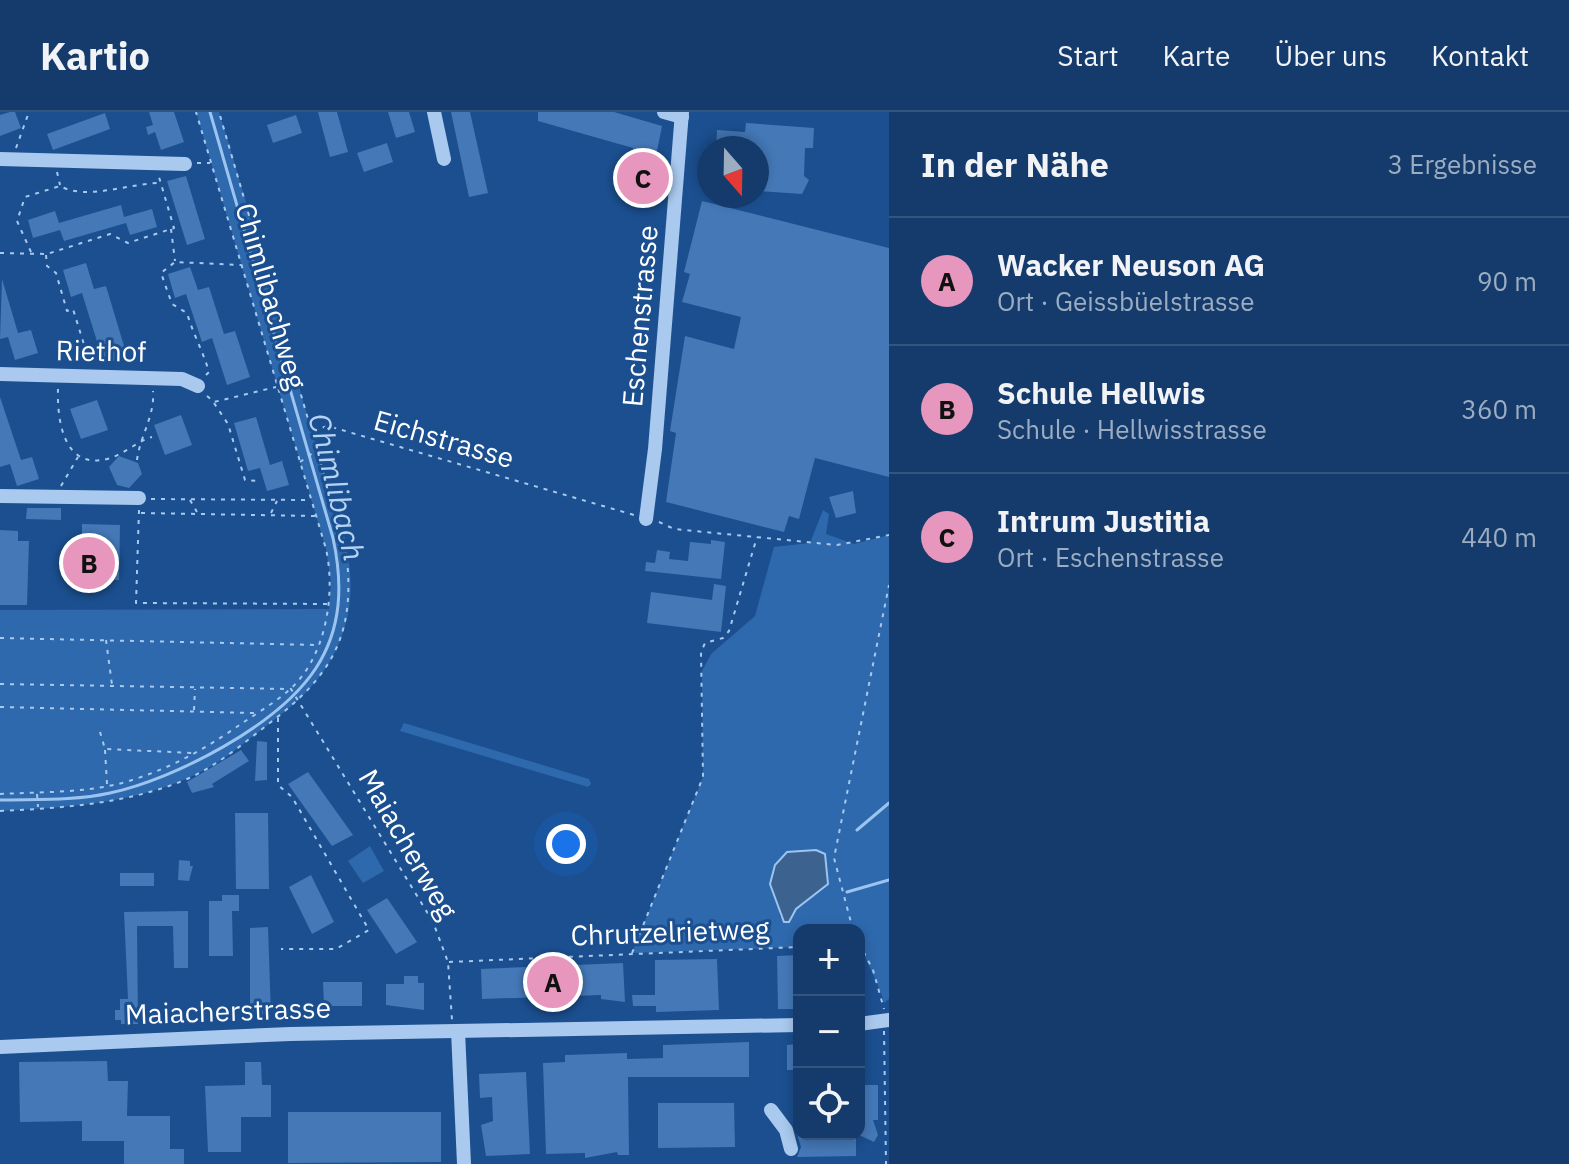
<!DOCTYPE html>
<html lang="de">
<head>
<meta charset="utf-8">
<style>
  :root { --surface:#143b6b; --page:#214673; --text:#f1f3f6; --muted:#9dadc1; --line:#33557e; --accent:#e797bd }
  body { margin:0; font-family:"IBM Plex Sans",sans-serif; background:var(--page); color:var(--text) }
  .controls { position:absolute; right:24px; bottom:24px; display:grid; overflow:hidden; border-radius:16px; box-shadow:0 4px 12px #0003 }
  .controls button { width:72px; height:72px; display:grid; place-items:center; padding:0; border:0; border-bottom:2px solid var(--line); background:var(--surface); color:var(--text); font:40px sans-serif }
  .compass { position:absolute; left:697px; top:24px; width:72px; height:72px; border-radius:50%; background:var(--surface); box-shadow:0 4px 12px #0003; rotate:160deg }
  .you { position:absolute; left:566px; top:732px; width:28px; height:28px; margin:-20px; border:6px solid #fff; border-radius:50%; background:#1a73e8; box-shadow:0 0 0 12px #1a73e833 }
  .badge { display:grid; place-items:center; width:52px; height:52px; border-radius:50%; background:var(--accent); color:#111; font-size:26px; font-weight:700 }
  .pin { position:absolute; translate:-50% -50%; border:4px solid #fff; box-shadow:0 2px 8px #0006 }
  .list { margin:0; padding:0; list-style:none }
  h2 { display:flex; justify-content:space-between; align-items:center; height:104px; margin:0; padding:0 32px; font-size:34px }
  h2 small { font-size:26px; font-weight:400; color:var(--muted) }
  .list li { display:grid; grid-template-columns:52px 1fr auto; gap:24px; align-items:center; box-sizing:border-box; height:128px; padding:0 32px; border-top:2px solid var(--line) }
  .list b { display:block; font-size:30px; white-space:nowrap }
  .list p { margin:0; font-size:26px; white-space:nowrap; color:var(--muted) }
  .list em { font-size:26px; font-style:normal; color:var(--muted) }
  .icon { flex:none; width:44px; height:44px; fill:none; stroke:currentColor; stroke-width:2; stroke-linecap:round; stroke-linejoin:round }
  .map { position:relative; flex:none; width:889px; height:1052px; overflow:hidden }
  header { display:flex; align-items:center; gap:48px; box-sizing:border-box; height:112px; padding:0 40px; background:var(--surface); border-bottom:2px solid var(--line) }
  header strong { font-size:38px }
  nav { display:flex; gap:44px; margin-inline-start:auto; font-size:28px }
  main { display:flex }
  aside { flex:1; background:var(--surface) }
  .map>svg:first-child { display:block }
</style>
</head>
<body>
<header>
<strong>Kartio</strong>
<nav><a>Start</a><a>Karte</a><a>Über uns</a><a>Kontakt</a></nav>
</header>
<main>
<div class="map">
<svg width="889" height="1052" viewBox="0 0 889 1052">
  <rect width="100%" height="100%" fill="#1b4f8f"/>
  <g fill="#2e69ad" fill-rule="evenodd">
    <path d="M196 0H219L228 29C256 123 283 218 310 313 327 372 360 440 348 502 339 548 311 581 274 608 258 620 243 633 226 645 160 690 78 695 0 699V498L329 497 331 470 326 437Z"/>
    <path d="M823 398 829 402 826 422 854 432 889 423V887L884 891C878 865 859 843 859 818H799V835L632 841 703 665 702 559 711 542 755 504 774 435 810 431ZM816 738 828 772 780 805C778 773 760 770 788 740Z"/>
    <polygon points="404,611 589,667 591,672 588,675 400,619"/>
    <polygon points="370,734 384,759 363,771 348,749"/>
  </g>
  <polygon fill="#3c6290" stroke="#9cc4f0" stroke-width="2" points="816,738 825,742 828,772 796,797 789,810 784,810 770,772 775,753 787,740"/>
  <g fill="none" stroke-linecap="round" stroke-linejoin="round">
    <g stroke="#9cc4f0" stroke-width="3">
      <path d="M0 688C36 687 74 689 110 681 175 667 279 613 316 556 342 516 343 472 333 426L210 0"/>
      <polyline points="857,718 889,691"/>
      <polyline points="847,780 889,768"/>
    </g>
  </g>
  <g fill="#4478b7">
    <polygon points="10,0 15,0 21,16 0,24 0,3"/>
    <polygon points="149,0 174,0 184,30 161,38 155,20 148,23 146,15 153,13"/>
    <polygon points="318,0 337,0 348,40 330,45"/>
    <polygon points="388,0 409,0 415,20 396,26"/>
    <polygon points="451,0 470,0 488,81 469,85"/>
    <polygon points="538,0 614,0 662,14 655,49 654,89 629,82 633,36 538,9"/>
    <polygon points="105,1 110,17 53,38 47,22"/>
    <polygon points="296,3 302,21 273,31 267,13"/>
    <polygon points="746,11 814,16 813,36 805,36 804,64 809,68 802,82 757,79 757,36 716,36 717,18 745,20"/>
    <polygon points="387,31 393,50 364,60 357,41"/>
    <polygon points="186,64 205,127 187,133 167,69"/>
    <polygon points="702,89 889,136 889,365 815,346 799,407 789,404 784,420 666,390 676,321 670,319 685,224 734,237 741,205 682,190 690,162 684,160"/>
    <polygon points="121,93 124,105 152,97 157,115 130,123 126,111 64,129 60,118 33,126 28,108 55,99 59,111"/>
    <polygon points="86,151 94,177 106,174 127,244 104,252 82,181 71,185 63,158"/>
    <polygon points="190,155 198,178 209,175 224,222 235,219 250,265 227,273 212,226 202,230 186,182 175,186 168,162"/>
    <polygon points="2,167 18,221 31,218 38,241 15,248 8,225 0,227"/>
    <polygon points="0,285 21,348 32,345 39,367 17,374 10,352 0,355"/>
    <polygon points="97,288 108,318 81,327 70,297"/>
    <polygon points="181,303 192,333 165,343 154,313"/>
    <polygon points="256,305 270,353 282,349 289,373 267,379 260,356 248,359 234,311"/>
    <polygon points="119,344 138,351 142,362 129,376 117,373 109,355"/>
    <polygon points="853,379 856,401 836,406 829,385"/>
    <polygon points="27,396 61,396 61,408 26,407"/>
    <polygon points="82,412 120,413 119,468 81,467 82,454 70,454 70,445 82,445"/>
    <polygon points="0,418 18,419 18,429 29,429 27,493 0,493"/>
    <polygon points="711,428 725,430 721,467 645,459 646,450 655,451 657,438 670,440 669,447 688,449 690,430 711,432"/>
    <polygon points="714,472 726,474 721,520 647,511 651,480 712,488"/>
    <polygon points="257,629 267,630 267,668 255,669"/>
    <polygon points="241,638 249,649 212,672 214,675 192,681 187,670"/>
    <polygon points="308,660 353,723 332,734 288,672"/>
    <polygon points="235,701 268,701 269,777 236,777"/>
    <polygon points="179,748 190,749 190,754 193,754 189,769 178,768"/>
    <rect x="120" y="761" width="34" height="13"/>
    <polygon points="311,763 334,810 312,822 289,775"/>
    <polygon points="222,783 239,783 239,799 232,799 233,844 209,844 209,789 222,789"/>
    <polygon points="387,786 417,830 396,842 367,798"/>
    <polygon points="188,799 188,856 174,856 173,814 137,814 138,912 121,912 121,908 115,908 115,898 120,898 120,887 128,887 124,800"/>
    <polygon points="268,815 271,903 250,903 250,816"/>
    <polygon points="799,843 799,897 778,897 777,844"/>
    <polygon points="717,847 719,898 656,900 656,894 633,894 632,883 655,883 655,848"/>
    <polygon points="623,851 625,890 601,887 601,883 482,887 481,857"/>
    <polygon points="404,864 418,864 418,871 424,871 424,898 386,893 386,872 404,872"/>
    <polygon points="323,870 362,870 362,894 324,894"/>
    <polygon points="749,930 749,965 628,965 629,1043 618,1043 617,1040 585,1046 585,1041 546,1042 543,951 565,950 565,943 627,941 627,947 663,946 663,933"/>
    <polygon points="799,932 799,958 787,958 787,933"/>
    <polygon points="107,949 108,969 128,969 127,1004 170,1004 170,1037 184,1037 184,1052 124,1052 124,1029 82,1029 82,1009 20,1010 19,950"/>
    <polygon points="245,950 261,950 262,973 271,973 271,1005 241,1005 241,1040 208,1040 205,974 245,973"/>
    <polygon points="526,960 530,1042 486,1044 481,1013 493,1009 492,985 480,986 479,962"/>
    <polygon points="859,973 878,973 878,1008 873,1008 878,1023 874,1030 859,1023"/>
    <polygon points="658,991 734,991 735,1035 658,1036"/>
    <polygon points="288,1000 441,1000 441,1050 288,1051"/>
    <polygon points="797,1022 856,1022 856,1044 797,1045 801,1035"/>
  </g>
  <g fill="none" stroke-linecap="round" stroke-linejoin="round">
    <g stroke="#a9c9ee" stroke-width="2" stroke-dasharray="4 6" stroke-linecap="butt">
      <polyline points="16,36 29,0"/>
      <polyline points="197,51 210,51"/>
      <polyline points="57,60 60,73"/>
      <polyline points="171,117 175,149"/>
      <path d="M31 140 17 109 25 85 60 74C87 89 129 71 161 71"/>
      <polyline points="0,141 47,142 110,122 128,131 174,116 159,65"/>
      <polyline points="46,143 47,154 56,161 67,199 73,197 90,252"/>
      <path d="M206 263 209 260C203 239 193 222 187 201L172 192 161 161 175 150 241 153"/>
      <path d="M58 277C57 307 63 358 107 347 123 343 136 330 152 325"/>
      <polyline points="207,284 214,290 276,275"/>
      <polyline points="214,291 228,312 245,368 258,369"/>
      <polyline points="313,318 328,314 634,403"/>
      <path d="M137 348C140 324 155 304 153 279"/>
      <polyline points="300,350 317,338"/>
      <polyline points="61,374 78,345"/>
      <polyline points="151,387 311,388"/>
      <polyline points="190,388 197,400"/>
      <polyline points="139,398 136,491 329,492"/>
      <polyline points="141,401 315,404"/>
      <polyline points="271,401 277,389"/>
      <polyline points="659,410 674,417 837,433 889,423"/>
      <polyline points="0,526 318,533"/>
      <polyline points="106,528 112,573"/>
      <polyline points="0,572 291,577 433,810 448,850 452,908"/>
      <polyline points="0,595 255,601"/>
      <polyline points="194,598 195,577"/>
      <polyline points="278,606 278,673 292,685 369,818 336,837 281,837"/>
      <polyline points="100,620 105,637 193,641"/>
      <polyline points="105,638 107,672"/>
      <path d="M0 682C40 680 83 681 122 671 165 659 202 639 238 614 254 603 273 592 288 579 326 547 336 482 326 437L196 0"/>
      <polyline points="37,682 38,695"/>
      <path d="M0 699C63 696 126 692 185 668 217 654 244 631 271 610 335 561 356 520 346 438L219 0"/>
      <polyline points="853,818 834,746 889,473"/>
      <polyline points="859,831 873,858 884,897"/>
      <polyline points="632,841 703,665 701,540 705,531 723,526 729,519 757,425"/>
      <polyline points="449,850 799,835"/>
      <polyline points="884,919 886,1052"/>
    </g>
    <g stroke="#a9c9ee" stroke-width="14">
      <polyline points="434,0 444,47"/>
      <polyline points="664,0 682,5"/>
      <polyline points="0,47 185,52"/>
      <polyline points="0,262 182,267 198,274"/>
      <polyline points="0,384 139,386"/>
      <polyline points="646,407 655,337 682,0"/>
      <polyline points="859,912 889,908"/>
      <polyline points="458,919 464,1052"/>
      <polyline points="0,935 290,922 799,913"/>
      <polyline points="771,998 786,1018 791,1037"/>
    </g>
  </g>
  <g text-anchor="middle" stroke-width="6" stroke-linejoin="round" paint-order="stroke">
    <g font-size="28" fill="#fff" stroke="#1b4f8f">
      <text transform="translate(271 184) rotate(74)" y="10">Chimlibachweg</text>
      <text transform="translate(640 204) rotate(-85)" y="10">Eschenstrasse</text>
      <text transform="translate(101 239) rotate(1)" y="10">Riethof</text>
      <text transform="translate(444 327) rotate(16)" y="10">Eichstrasse</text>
      <text transform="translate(408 732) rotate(60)" y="10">Maiacherweg</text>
      <text transform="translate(670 820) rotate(-2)" y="10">Chrutzelrietweg</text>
      <text transform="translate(228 899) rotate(-2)" y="10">Maiacherstrasse</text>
    </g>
    <g font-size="30" font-style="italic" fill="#b5d3f5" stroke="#1b4f8f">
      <text transform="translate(336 375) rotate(76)" y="10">Chimlibach</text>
    </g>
  </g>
</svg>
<div class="controls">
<button>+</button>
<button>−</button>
<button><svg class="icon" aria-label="locate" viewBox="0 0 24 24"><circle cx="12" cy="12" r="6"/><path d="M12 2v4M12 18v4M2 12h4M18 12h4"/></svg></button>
</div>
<svg class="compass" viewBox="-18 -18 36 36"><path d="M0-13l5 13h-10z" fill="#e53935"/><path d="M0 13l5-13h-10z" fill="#9dadc1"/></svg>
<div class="you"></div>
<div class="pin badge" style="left:553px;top:870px">A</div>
<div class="pin badge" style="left:89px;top:451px">B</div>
<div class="pin badge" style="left:643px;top:66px">C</div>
</div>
<aside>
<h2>In der Nähe<small>3 Ergebnisse</small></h2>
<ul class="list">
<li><span class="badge">A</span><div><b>Wacker Neuson AG</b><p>Ort · Geissbüelstrasse</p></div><em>90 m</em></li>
<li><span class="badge">B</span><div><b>Schule Hellwis</b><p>Schule · Hellwisstrasse</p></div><em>360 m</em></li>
<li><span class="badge">C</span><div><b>Intrum Justitia</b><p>Ort · Eschenstrasse</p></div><em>440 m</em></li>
</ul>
</aside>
</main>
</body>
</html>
